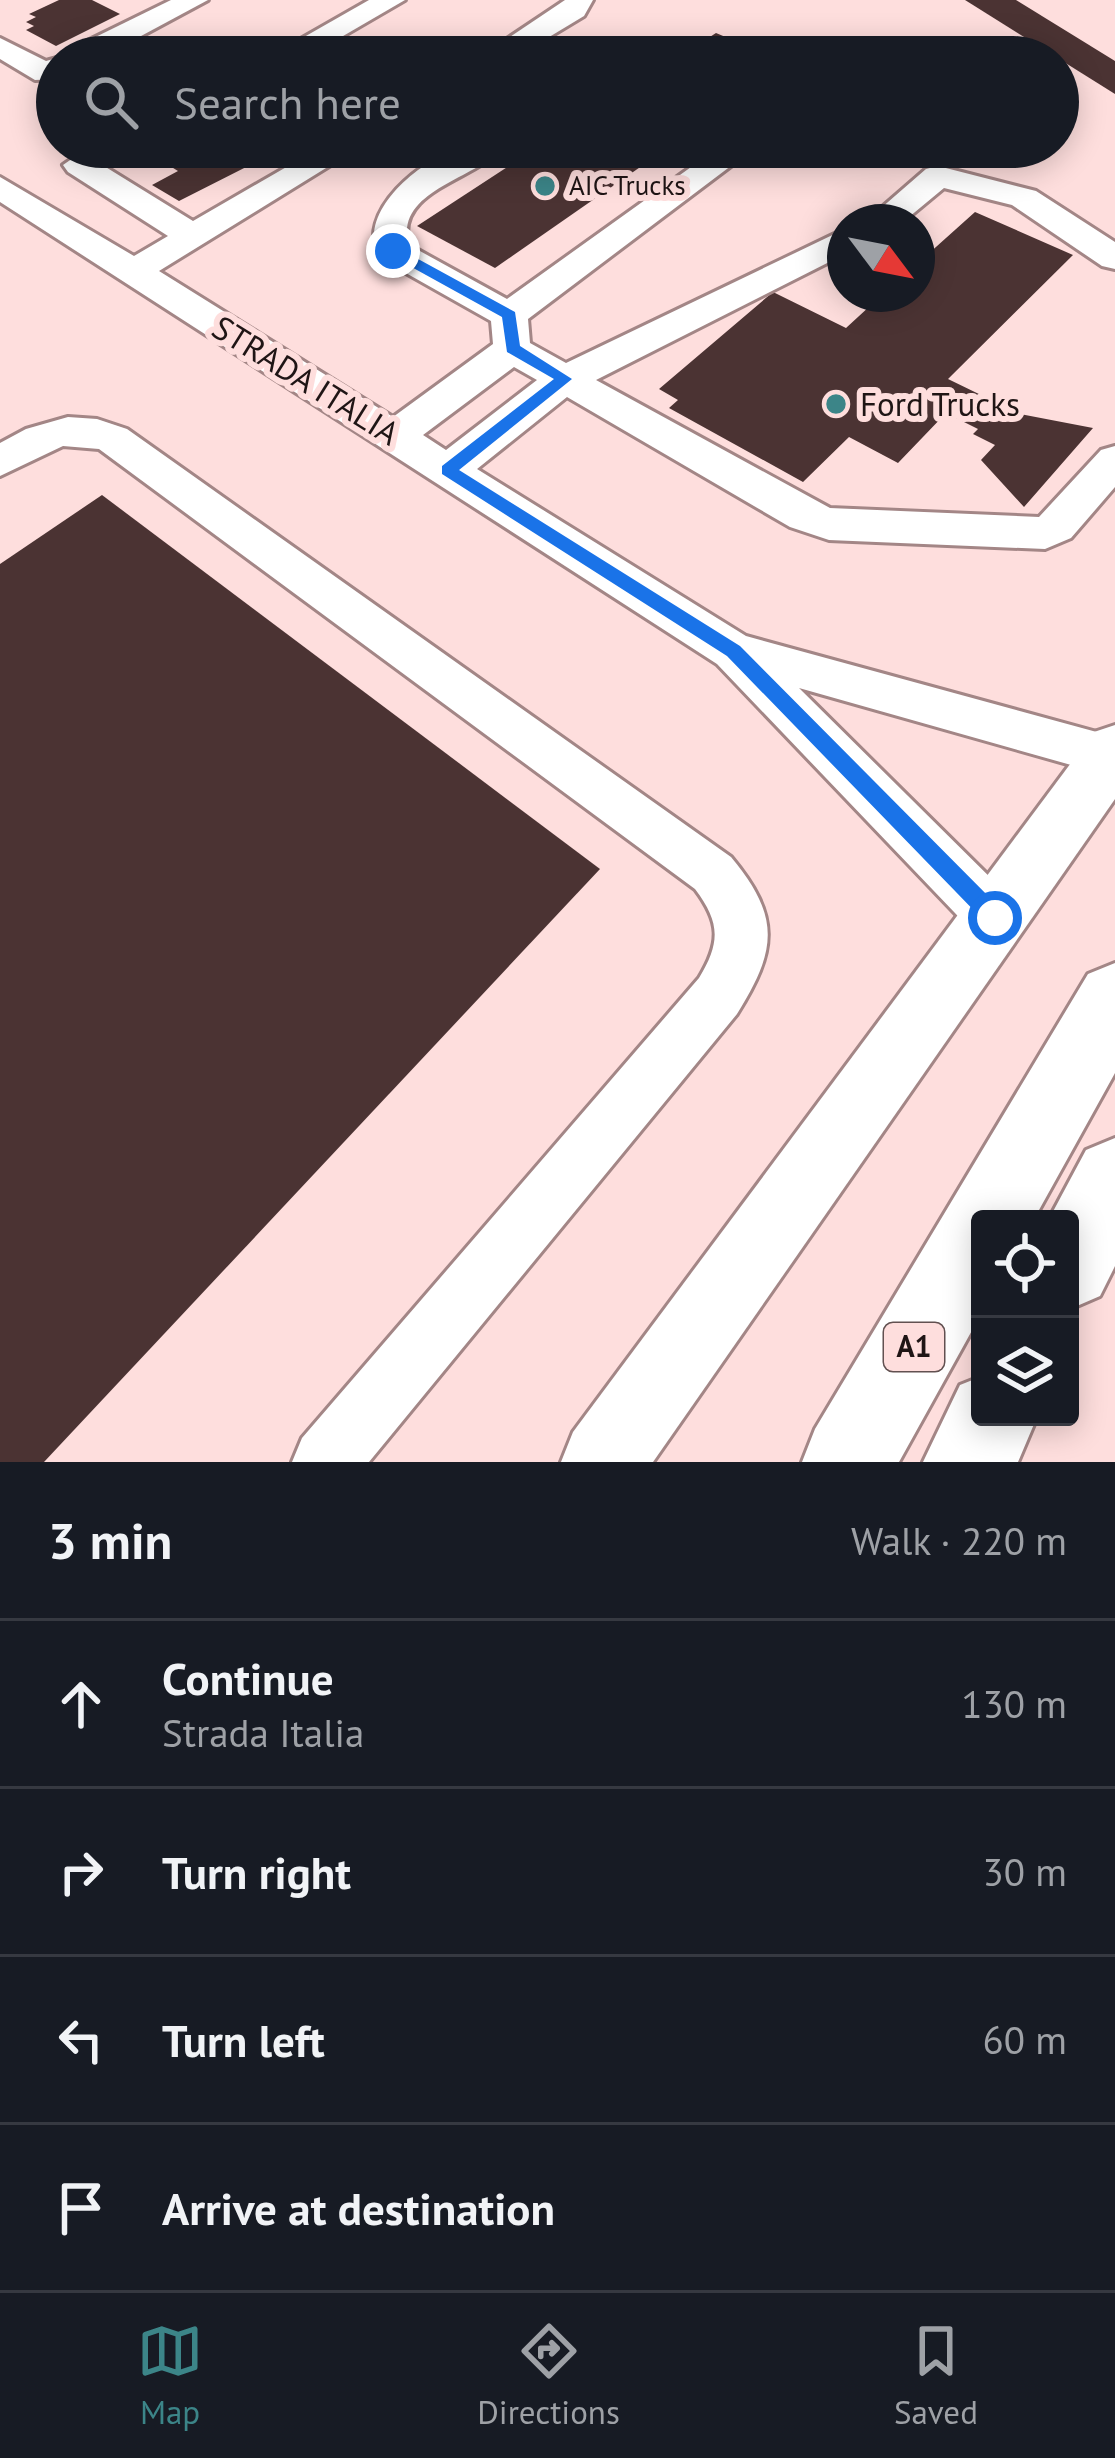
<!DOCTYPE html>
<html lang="en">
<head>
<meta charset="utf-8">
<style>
  :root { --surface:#171b24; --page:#20242c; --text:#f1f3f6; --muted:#9ea1a6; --line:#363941; --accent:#3c8588 }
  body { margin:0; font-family:"PT Sans",sans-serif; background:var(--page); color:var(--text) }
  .controls { position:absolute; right:36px; bottom:36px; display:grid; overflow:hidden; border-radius:12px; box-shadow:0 6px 30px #0003 }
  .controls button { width:108px; height:108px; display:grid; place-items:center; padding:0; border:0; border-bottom:3px solid var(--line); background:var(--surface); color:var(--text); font:60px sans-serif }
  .compass { position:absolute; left:827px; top:204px; width:108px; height:108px; border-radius:50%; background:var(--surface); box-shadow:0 6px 30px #0003; rotate:122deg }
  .stop { position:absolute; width:36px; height:36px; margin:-27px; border:9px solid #1a73e8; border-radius:50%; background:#fff }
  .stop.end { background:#1a73e8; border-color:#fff; box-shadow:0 3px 12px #0008 }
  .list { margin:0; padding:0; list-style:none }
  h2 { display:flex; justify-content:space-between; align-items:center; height:156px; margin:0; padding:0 48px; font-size:51px }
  h2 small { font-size:39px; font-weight:400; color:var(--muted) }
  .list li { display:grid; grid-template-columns:78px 1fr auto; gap:36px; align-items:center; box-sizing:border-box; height:168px; padding:0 48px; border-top:3px solid var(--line) }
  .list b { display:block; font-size:45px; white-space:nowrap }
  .list p { margin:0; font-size:39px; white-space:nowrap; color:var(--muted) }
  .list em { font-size:39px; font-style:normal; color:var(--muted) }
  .icon { flex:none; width:66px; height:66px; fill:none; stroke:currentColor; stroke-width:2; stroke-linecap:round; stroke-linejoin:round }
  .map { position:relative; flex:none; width:1115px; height:1462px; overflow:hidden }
  .search { position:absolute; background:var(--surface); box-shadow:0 6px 30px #0003; left:36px; right:36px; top:36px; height:132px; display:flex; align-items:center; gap:30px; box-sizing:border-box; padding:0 42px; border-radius:66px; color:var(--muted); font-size:45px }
  .sheet { height:828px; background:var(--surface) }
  nav { display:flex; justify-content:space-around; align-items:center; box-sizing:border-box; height:168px; border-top:3px solid var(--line); background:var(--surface); font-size:33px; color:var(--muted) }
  nav a { display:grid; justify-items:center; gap:6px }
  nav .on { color:var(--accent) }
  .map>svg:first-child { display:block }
</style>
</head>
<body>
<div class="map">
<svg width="1115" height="1462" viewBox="0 0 1115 1462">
  <rect width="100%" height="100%" fill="#fededd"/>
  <g fill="#4b3333">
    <polygon points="59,0 92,0 120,14 56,46 26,30 34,26 26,22 36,17 29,14"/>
    <polygon points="965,0 1016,0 1115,61 1115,94"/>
    <polygon points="716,33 773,57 679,57"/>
    <polygon points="193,147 236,147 260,160 179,201 152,185 178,171 165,163"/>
    <polygon points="538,147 669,147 495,268 417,226"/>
    <polygon points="975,212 1073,255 948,379 1020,414 1093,428 1024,507 981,460 995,445 973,434 978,429 946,413 898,463 849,437 803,482 669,408 678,400 659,389 773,292 846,328 883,294 917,294 917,264"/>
    <polygon points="102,495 600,869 44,1462 0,1462 0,564"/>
  </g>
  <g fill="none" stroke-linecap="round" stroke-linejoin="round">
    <defs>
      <g id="minor">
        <polygon points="171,0 208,0 102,57 63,57 67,51"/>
        <polygon points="369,0 405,0 307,57 269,57"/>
        <polygon points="565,0 593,0 584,16 516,57 480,57"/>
        <polygon points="0,38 46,61 57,58 57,79 35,80 0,59"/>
        <path d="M89 147H130L104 166 193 221 321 147H360L159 271 393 417 493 344 491 321 381 259C351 214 425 155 465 147 477 145 492 147 503 147 478 179 393 190 409 245L507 299 719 147H756L528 319 530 343 566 363 845 229V254L596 380 830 508 1039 517 1101 450 1115 446V487L1071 538 1045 549 829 540 790 527 567 397 477 469 746 636 1115 737V775L1110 776 799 688 1014 901 1021 918 1014 935 995 942 976 935 717 664 0 202V177L134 256 168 236 68 172 63 165ZM514 367 537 380 446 450 423 435Z"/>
        <polygon points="938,166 1036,191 1115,242 1115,269 1102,266 1012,205 944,188 903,222 865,222 926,169"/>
        <path d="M68 417 97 419 127 429 731 857C781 917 777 950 737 1014L369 1462H292L302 1438 699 978C721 942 720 922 695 889L99 449 63 446 0 476V443L26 429Z"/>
      </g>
      <polygon id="major" points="1115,725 1115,799 653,1462 561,1462 573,1432 1094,732"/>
      <g id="highway">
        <polygon points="1115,963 1115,1073 1034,1219 980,1219 980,1316 899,1462 802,1462 815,1429 1088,974"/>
        <polygon points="1115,1138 1115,1266 1100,1296 1070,1309 1070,1219 1049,1219 1086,1150"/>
        <polygon points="980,1377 980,1417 1037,1417 1018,1462 923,1462 960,1385"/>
      </g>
    </defs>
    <use href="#minor" stroke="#a38686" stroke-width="6"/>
    <use href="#major" stroke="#a38686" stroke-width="6"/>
    <use href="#highway" stroke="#a38686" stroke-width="6"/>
    <use href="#minor" fill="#fff" fill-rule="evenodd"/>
    <use href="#major" fill="#fff" fill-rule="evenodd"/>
    <use href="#highway" fill="#fff" fill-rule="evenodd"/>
  </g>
  <polygon fill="#1a73e8" points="388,248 398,248 515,312 520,346 572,379 459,470 740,646 1003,911 1003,925 988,925 727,656 442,474 442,466 554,379 507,352 502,317 388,254"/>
  <g fill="#3c8588" stroke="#fededd" stroke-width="4.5">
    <circle cx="545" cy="186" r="12"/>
    <circle cx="836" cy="404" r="12"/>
  </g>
  <g text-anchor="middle" stroke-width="12" stroke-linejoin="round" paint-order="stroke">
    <g font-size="27" fill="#1f1515" stroke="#fededd" text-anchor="start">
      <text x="569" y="195">AIC Trucks</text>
    </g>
    <rect fill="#fededd" stroke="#625151" stroke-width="3" x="884" y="1323" width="60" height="48" rx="9"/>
    <g font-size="30" font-weight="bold" fill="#1f1515">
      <text x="914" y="1357">A1</text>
    </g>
    <g font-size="33" fill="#1f1515" stroke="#fededd">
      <text transform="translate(306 380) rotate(32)" y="12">STRADA ITALIA</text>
    </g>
    <g font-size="33" fill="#1f1515" stroke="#fededd" text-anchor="start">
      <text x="860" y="416">Ford Trucks</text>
    </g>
  </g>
</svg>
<div class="controls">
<button><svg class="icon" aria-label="locate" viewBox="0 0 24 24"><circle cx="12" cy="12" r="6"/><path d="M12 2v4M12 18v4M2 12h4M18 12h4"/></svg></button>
<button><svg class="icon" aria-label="layers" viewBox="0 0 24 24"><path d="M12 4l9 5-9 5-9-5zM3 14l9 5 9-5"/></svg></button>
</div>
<svg class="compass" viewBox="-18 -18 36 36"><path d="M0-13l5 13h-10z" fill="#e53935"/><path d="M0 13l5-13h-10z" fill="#9ea1a6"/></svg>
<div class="stop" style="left:995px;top:918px"></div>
<div class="stop end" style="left:393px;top:251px"></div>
<div class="search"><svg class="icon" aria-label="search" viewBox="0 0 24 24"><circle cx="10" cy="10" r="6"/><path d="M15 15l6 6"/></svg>Search here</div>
</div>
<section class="sheet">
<h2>3 min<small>Walk · 220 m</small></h2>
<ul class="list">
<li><svg class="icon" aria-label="ahead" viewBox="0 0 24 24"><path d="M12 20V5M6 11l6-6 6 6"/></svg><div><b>Continue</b><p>Strada Italia</p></div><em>130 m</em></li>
<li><svg class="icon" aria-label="right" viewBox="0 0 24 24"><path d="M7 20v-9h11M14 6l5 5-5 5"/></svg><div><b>Turn right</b></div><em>30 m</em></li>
<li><svg class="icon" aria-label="left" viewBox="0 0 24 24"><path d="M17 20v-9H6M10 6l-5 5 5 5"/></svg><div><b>Turn left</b></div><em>60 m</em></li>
<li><svg class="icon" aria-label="arrive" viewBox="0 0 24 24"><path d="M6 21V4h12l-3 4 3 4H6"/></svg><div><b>Arrive at destination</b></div></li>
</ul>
</section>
<nav>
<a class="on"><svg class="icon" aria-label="map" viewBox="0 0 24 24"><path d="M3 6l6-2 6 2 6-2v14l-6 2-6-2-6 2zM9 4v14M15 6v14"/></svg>Map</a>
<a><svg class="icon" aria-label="directions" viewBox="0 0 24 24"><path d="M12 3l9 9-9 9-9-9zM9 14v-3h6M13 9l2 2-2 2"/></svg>Directions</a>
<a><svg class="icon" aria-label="saved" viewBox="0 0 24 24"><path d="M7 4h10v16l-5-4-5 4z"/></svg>Saved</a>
</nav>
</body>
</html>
